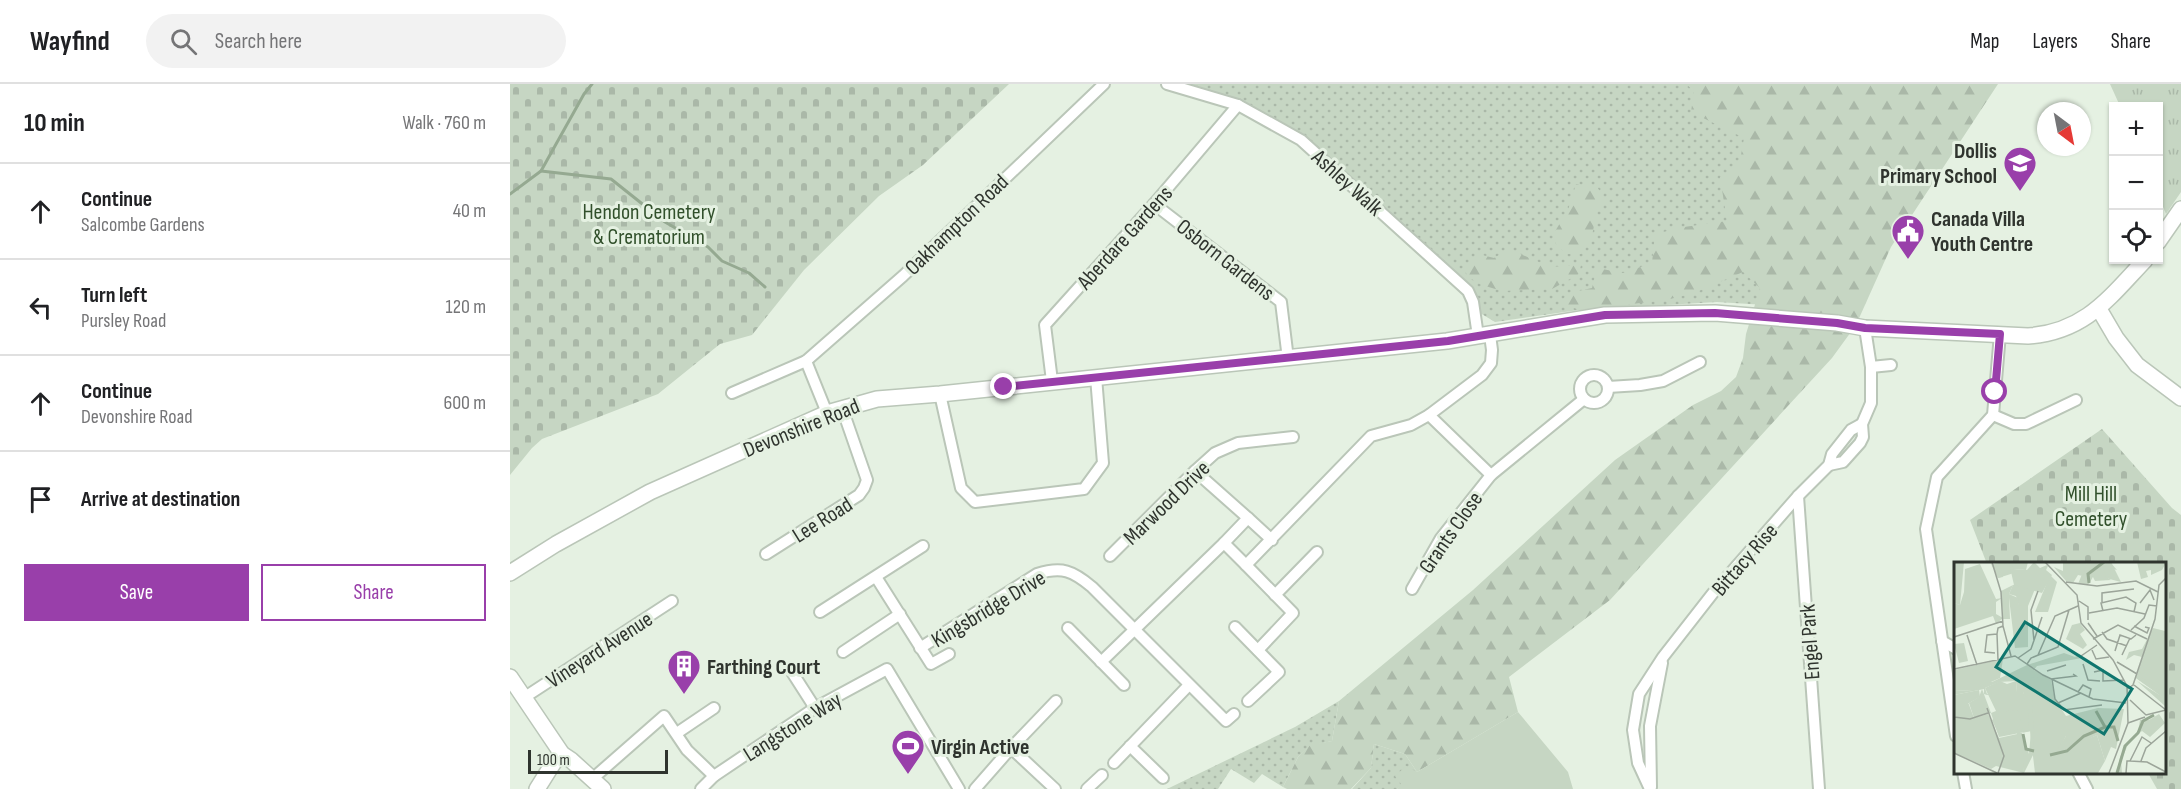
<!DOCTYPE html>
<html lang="en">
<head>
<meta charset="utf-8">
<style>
  :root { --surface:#fff; --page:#f2f2f2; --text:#202124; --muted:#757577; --line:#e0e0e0; --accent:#993faa }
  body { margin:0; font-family:"Sofia Sans Condensed",sans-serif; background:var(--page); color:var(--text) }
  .controls { position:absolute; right:18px; top:18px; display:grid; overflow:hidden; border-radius:0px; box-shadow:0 2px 4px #0004 }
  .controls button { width:54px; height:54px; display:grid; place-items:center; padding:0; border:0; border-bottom:2px solid var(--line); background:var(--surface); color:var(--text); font:30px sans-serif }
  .compass { position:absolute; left:1527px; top:18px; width:54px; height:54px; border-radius:50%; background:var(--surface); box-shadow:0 2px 4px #0004; rotate:148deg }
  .scale { position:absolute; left:18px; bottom:15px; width:140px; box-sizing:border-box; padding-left:6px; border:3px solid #2f342e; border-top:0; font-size:16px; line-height:21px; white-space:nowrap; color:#2f342e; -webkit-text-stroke:4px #e5f1e2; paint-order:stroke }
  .stop { position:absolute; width:18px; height:18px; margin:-14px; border:4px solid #993faa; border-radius:50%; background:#fff }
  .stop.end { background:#993faa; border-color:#fff; box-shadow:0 2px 6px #0008 }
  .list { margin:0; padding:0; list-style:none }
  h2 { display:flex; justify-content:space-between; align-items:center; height:78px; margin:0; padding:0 24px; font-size:26px }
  h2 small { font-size:20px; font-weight:400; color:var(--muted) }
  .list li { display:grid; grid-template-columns:39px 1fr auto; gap:18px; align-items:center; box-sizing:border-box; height:96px; padding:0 24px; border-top:2px solid var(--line) }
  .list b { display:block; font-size:22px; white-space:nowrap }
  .list p { margin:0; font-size:20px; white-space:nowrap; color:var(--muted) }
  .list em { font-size:20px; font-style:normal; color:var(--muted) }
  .actions { display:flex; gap:12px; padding:18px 24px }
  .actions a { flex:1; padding:14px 0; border:2px solid var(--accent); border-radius:0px; text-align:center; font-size:21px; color:var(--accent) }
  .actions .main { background:var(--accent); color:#fff }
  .icon { flex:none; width:33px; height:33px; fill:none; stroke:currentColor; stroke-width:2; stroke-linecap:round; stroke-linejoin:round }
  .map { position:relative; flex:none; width:1671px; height:705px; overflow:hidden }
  header { display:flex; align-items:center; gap:36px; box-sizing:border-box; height:84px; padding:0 30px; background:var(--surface); border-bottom:2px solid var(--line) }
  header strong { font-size:28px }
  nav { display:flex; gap:33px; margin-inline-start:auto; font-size:21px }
  .search { width:420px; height:54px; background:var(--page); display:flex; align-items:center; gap:15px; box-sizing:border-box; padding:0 21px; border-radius:33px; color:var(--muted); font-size:22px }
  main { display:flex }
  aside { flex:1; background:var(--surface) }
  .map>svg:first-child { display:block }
</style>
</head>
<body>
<header>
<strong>Wayfind</strong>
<div class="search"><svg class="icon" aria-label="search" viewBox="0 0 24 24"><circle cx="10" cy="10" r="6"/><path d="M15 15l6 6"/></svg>Search here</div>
<nav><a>Map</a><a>Layers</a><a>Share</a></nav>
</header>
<main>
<aside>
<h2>10 min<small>Walk · 760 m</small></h2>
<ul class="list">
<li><svg class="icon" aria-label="ahead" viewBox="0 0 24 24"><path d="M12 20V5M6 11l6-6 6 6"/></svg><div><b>Continue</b><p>Salcombe Gardens</p></div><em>40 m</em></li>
<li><svg class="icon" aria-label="left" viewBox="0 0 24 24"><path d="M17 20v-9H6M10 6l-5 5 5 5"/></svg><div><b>Turn left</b><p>Pursley Road</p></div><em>120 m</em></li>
<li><svg class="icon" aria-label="ahead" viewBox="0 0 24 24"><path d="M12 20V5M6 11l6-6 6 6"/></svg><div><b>Continue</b><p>Devonshire Road</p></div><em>600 m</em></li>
<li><svg class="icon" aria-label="arrive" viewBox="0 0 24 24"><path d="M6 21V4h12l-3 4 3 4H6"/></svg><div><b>Arrive at destination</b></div></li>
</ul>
<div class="actions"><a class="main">Save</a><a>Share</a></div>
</aside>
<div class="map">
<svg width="1671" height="705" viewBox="0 0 1671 705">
  <defs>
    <pattern id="grass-dots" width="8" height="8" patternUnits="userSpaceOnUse" patternTransform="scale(1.5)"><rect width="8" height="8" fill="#c6d6c3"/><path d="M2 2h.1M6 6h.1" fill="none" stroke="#aab8a8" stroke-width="1.8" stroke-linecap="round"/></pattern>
    <pattern id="forest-firs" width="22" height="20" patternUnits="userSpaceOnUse" patternTransform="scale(1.5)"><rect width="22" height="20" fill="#c6d6c3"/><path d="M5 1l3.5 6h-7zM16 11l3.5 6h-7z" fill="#aab8a8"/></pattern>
    <pattern id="cemetery-stones" width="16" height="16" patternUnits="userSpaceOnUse" patternTransform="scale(1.5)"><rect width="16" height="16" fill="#c6d6c3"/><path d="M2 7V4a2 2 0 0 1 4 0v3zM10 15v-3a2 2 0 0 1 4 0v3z" fill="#aab8a8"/></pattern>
    <pattern id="park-tufts" width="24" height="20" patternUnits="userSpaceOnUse" patternTransform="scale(1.5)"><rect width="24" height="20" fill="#c6d6c3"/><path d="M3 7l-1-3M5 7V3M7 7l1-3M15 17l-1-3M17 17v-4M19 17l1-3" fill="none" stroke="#aab8a8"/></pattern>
  </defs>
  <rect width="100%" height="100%" fill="#e5f1e2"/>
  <g fill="url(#grass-dots)">
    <polygon points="667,0 1177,0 1246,61 1259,200 1256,221 1207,218 1069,226 985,238 970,229 961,202 791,56 730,17"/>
    <polygon points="829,617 822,657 800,662 788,673 773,703 752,690 744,699 721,685 708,705 657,705 785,643"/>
    <polygon points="864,660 895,670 907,688 887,705 842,705 861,684"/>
  </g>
  <g fill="url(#forest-firs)">
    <polygon points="1176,0 1488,0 1381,163 1346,241 1322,274 1100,516 999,593 1008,628 907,688 895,670 864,660 861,684 841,705 777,705 773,703 788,673 800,661 822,657 829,617 963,506 1105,376 1183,321 1211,307 1226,293 1233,274 1236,250 1250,204 1233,188 1184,209 1156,216 1070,226 1049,219 1059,209 1082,204 1087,184 1113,189 1142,179 1145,150 1174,143 1217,137 1210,93 1229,83 1234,54 1181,28 1184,7"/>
    <polygon points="1066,100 1087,103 1094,113 1086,131 1082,152 1071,170 1056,170 1046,160 1044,149 1058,126"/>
    <polygon points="999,165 1040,183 1071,181 1069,190 1042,205 992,207 972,201 958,193 955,187 968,170 984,174"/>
  </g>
  <g fill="url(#cemetery-stones)">
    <polygon points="0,0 499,0 413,81 369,112 294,186 242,251 210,260 148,310 32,355 22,364 0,391"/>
    <polygon points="1592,345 1662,424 1671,431 1671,705 1647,705 1638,689 1654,688 1654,480 1477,480 1460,436"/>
  </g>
  <polygon fill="url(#park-tufts)" points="1600,0 1671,0 1671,108 1656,130 1649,113 1648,22 1610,22"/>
  <polygon fill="#c6d6c3" points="1008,628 1058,688 1063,705 887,705 891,700 885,692 896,682 907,688"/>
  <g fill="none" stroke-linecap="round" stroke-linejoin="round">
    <g stroke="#95a991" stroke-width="3">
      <polyline points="31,87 101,95 155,138 198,163 212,177 239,189 255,203"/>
      <polyline points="0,110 31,87 74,10 82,0"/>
    </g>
    <defs>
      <g id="street">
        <polyline points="657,0 728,21 791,56 958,207 963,218 968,252"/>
        <polyline points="644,120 771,218 778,275"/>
        <polyline points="296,277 317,329"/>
        <polyline points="1361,283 1381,281"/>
        <circle cx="1084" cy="305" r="14"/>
        <polyline points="542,297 535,241 644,120 728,21"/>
        <polyline points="1098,303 1130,301 1153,297 1190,278"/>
        <polyline points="222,309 296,277 393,192 594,0"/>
        <polyline points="430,310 451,404 465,418 574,405 593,379 586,293"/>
        <polyline points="919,331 981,391"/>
        <polyline points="1483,331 1504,340 1516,340 1566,316"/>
        <polyline points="1319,381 1333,378 1350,359 1353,353 1352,340 1361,319 1361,283 1355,244"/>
        <polyline points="685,387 738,434"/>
        <polyline points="1288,412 1309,705"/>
        <polyline points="762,456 738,434 714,459 736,481 861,352 901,341 919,331 972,291 981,279 982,266 980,251"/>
        <polyline points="256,470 349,411 354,404 357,396 332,324"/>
        <polyline points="600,472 685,387 705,369 728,359 783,353"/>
        <polyline points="736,481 783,529 748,566"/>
        <polyline points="366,493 421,580 439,570"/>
        <polyline points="902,505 931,454 981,391 1074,315"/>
        <polyline points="765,511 807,468"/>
        <polyline points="310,528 413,462"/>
        <polyline points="725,543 769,588 738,617"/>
        <polyline points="558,544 614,601"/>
        <polyline points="1432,557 1446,565"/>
        <path d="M410 564 527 490C552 482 563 487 582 503L716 637 724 630"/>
        <polyline points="333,568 390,530"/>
        <polyline points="591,578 714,459"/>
        <polyline points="280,585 305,624"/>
        <polyline points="15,613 162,517"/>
        <polyline points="167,649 204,624"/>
        <polyline points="1446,652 1416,445 1427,393 1483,331 1490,250"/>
        <polyline points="620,662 653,694"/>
        <polyline points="501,664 545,705"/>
        <polyline points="604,679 679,601"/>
        <polyline points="1453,688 1456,705"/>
        <polyline points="1568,688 1577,705"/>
        <polyline points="81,696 154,632 177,666 204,692"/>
        <polyline points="1141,703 1140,642 1152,579"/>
        <polyline points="191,705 204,692 305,624 377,585 449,705"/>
        <polyline points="465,705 501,664 546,617"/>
        <polyline points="577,705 592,691"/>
        <polyline points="1140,705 1128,679 1123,646 1129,610 1153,573 1203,509 1288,412 1319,381 1322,370 1341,346 1352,340"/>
      </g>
      <g id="secondary">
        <polyline points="1648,158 1671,125"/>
        <polyline points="1589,225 1606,254 1627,281 1671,314"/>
        <path d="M0 489 46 460 140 408 317 329 367 315 430 310 937 257 1095 231 1205 229 1327 239 1355 244 1518 252C1575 248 1599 214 1635 176"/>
        <polyline points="0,593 52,670 61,676 93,705"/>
        <polyline points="27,705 44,678 52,670"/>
      </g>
    </defs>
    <use href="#street" stroke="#bac6b8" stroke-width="14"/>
    <use href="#secondary" stroke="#bac6b8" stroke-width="18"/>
    <use href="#street" stroke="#fff" stroke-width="10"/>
    <use href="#secondary" stroke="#fff" stroke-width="15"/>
  </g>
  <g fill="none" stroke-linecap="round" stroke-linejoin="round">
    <polyline stroke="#993faa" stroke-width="8" points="494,303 938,257 1095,231 1205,229 1327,239 1355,244 1490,250 1485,308"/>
  </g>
  <defs>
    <symbol id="school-pin" viewBox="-11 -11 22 30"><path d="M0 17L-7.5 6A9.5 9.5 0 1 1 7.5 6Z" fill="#993faa" stroke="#e5f1e2"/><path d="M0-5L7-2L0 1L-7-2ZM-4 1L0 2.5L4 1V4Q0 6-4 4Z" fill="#fff"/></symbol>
    <symbol id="civic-pin" viewBox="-11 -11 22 30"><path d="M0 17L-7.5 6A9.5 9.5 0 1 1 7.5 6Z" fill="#993faa" stroke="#e5f1e2"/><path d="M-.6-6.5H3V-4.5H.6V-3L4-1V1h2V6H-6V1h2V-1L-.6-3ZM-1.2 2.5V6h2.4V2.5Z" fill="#fff"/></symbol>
    <symbol id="building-pin" viewBox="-11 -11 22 30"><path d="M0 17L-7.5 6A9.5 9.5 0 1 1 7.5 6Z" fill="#993faa" stroke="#e5f1e2"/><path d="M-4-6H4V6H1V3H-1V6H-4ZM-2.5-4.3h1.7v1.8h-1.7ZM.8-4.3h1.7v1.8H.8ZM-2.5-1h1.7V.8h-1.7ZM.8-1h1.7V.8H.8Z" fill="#fff"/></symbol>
    <symbol id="stadium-pin" viewBox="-11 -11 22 30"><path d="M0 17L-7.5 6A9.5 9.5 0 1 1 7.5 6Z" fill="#993faa" stroke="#e5f1e2"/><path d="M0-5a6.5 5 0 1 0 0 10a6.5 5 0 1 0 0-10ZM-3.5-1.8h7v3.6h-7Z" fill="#fff"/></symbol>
  </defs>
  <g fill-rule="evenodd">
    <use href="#school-pin" x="1491" y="60" width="38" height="52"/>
    <use href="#civic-pin" x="1379" y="128" width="38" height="52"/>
    <use href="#building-pin" x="155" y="563" width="38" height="52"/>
    <use href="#stadium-pin" x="379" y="643" width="38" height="52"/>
  </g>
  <g text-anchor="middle" stroke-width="6" stroke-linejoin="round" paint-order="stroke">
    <g font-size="22" font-weight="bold" fill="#2f342e" stroke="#e5f1e2" text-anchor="start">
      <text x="1487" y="74" text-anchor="end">Dollis<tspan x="1487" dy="25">Primary School</tspan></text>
      <text x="1421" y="142">Canada Villa<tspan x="1421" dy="25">Youth Centre</tspan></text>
      <text x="197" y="590">Farthing Court</text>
      <text x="421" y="670">Virgin Active</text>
    </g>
    <g font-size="22" fill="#2f342e" stroke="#e5f1e2">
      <text transform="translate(838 98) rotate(42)" y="8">Ashley Walk</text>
      <text transform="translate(446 140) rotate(-44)" y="8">Oakhampton Road</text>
      <text transform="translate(614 153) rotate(-48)" y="8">Aberdare Gardens</text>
      <text transform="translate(716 175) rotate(38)" y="8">Osborn Gardens</text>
      <text transform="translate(291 343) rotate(-22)" y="8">Devonshire Road</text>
      <text transform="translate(656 418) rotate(-44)" y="8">Marwood Drive</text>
      <text transform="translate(312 435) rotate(-32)" y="8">Lee Road</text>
      <text transform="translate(940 448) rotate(-55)" y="8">Grants Close</text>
      <text transform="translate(1234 475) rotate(-49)" y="8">Bittacy Rise</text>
      <text transform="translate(478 524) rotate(-31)" y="8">Kingsbridge Drive</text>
      <text transform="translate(1299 558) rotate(-94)" y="8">Engel Park</text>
      <text transform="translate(89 565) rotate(-33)" y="8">Vineyard Avenue</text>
      <text transform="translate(282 642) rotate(-32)" y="8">Langstone Way</text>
    </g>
    <g font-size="22" fill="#31502b" stroke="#e5f1e2">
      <text x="139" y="135">Hendon Cemetery<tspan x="139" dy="25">&amp; Crematorium</tspan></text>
      <text x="1581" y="417">Mill Hill<tspan x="1581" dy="25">Cemetery</tspan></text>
    </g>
  </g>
  <g transform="translate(1444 478)">
    <rect width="212" height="212" fill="#e5f1e2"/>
    <path d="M0 0H10L6 43 0 41ZM36 0 38 2 74 0 72 8 59 7 60 11 44 16ZM133 0H157L167 20 140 13 135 22H124ZM183 0H211L212 1 208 8 197 13V8L192 9 194 15 187 17ZM96 13 103 20 94 50H81ZM64 22 81 27 74 44H65L62 34 55 32 59 23ZM211 69V137L182 116 193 80ZM10 81 14 99 5 101 0 82ZM78 107 97 118 101 137 112 154V174L104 189 143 173 151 199 144 211H81L76 169 45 175 37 151 42 149 31 126 46 119 53 122 62 119 63 130H69L73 139 72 118ZM25 128 26 135 15 141H0V133Z" fill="#c6d6c3"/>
    <path d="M56 0 60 7 73 8 80 0 86 6 93 3 88 0H89L94 4 92 8 98 13 88 31 60 23 55 1 47 4 49 15 44 16 39 2ZM109 0H133L129 14 124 13 119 21 112 19 100 5 109 9ZM136 0H156L163 8 149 4 152 15 157 18 141 19 136 9 142 8ZM59 23 55 32 64 36H55L56 57H49L47 29ZM199 66 211 69 206 82 211 94 206 101 204 77H201L194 90V106L185 111 188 95 180 93 172 98 175 90 188 87ZM110 91 121 95 126 92 128 96 83 104 78 110 91 116 77 115 73 119 78 127 80 191 70 211 63 171H68L75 192 77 169 68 171 75 167 74 150 69 130 63 131 62 119 45 120 31 126 33 132 38 131 40 133 45 143 41 144 37 132 33 133 30 132V127L0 133V129L18 128 22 116 38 120 73 103ZM183 112 211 132V144L183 119 209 135 182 116Z" fill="#c6d6c3"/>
    <path d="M55 36H64L65 43 74 44V85L61 86ZM144 146 170 147 162 187 157 185 151 199 143 173 99 194 112 174V154Z" fill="#c6d6c3"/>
    <path d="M26 2 42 37 48 36 42 40V52L49 56 42 62 39 54 0 67V41L6 43 10 30 11 7ZM126 61 131 68 126 72 133 83 129 87 112 77 118 63ZM49 97 46 116 19 128 0 129V108ZM14 140 20 156 34 152 45 176 68 171 70 211 42 204 37 207 1 191 0 155 4 156 0 153V141ZM205 152 211 161 196 175 188 169 175 180 167 199 168 211H163L166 195 172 183 184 169 186 158H195Z" fill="#c6d6c3"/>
    <path d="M28 127 37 151 20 156 15 141 25 135ZM54 148 64 149 69 167 44 171 38 158Z" fill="#c6d6c3"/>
    <path fill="none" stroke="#95a991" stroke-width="3" d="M135 21 134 12 150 0M142 149 151 165M69 172 72 187 80 189M96 193 113 189 130 174 151 165H160L164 179M163 211 171 184 184 171 189 159 200 153"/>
    <path fill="none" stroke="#9ca59a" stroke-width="1.5" d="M38 0 47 30 49 64 57 94M91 0 123 33 127 61 159 98 173 124 174 161 155 211M112 20 143 24 182 19 204 30M125 39 134 45V58M148 40V31L180 27M186 41 196 28 200 38M149 49 147 41 172 35 182 41 180 50M135 51 163 46 191 52M180 64 193 71 195 66 191 65M137 65 134 61 143 74M177 68 190 56 195 43 203 44M148 70 153 77 173 84M13 73 23 103M0 75 49 59M139 77 164 63 193 77M80 79 77 48 84 29M138 88 142 97 155 95M161 89 166 73 177 77 182 73M41 91 31 90 33 73 43 72M84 93 101 54 124 44M168 93 176 76M127 94 143 83M64 96 77 87 88 55M44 98 43 72 44 66 49 64M163 100 183 112M73 102 77 96 104 85 115 48M129 102 134 118 146 119M0 107 61 94 89 113 139 137 172 141M93 109 112 103M140 110 149 108V119L170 118M97 117 122 114 119 112M98 117 101 137 110 148 148 143M180 123 212 148M173 127 179 123 201 57 205 23 212 16M124 130 129 123 137 127 135 135M176 138 192 153 212 148M104 141 127 131M33 146 50 194 44 211M0 155 16 157 34 151M174 161 191 155M0 191 43 211M176 199 188 175 197 181M187 199 192 186 212 169M172 211 173 199H176L193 200 212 210"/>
    <path fill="#0f766e" fill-opacity="0.15" stroke="#0f766e" stroke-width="3" d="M71 60 178 127 150 172 42 105Z"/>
    <rect width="212" height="212" fill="none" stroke="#2f342e" stroke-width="3"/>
  </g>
</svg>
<div class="controls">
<button>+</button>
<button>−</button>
<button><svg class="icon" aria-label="locate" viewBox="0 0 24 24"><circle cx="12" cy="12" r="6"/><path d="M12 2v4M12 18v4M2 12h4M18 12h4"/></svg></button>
</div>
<svg class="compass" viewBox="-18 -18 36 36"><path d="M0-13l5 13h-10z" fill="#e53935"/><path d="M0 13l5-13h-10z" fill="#757577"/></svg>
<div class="scale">100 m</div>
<div class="stop" style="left:1485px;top:308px"></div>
<div class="stop end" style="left:494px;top:303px"></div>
</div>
</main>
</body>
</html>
